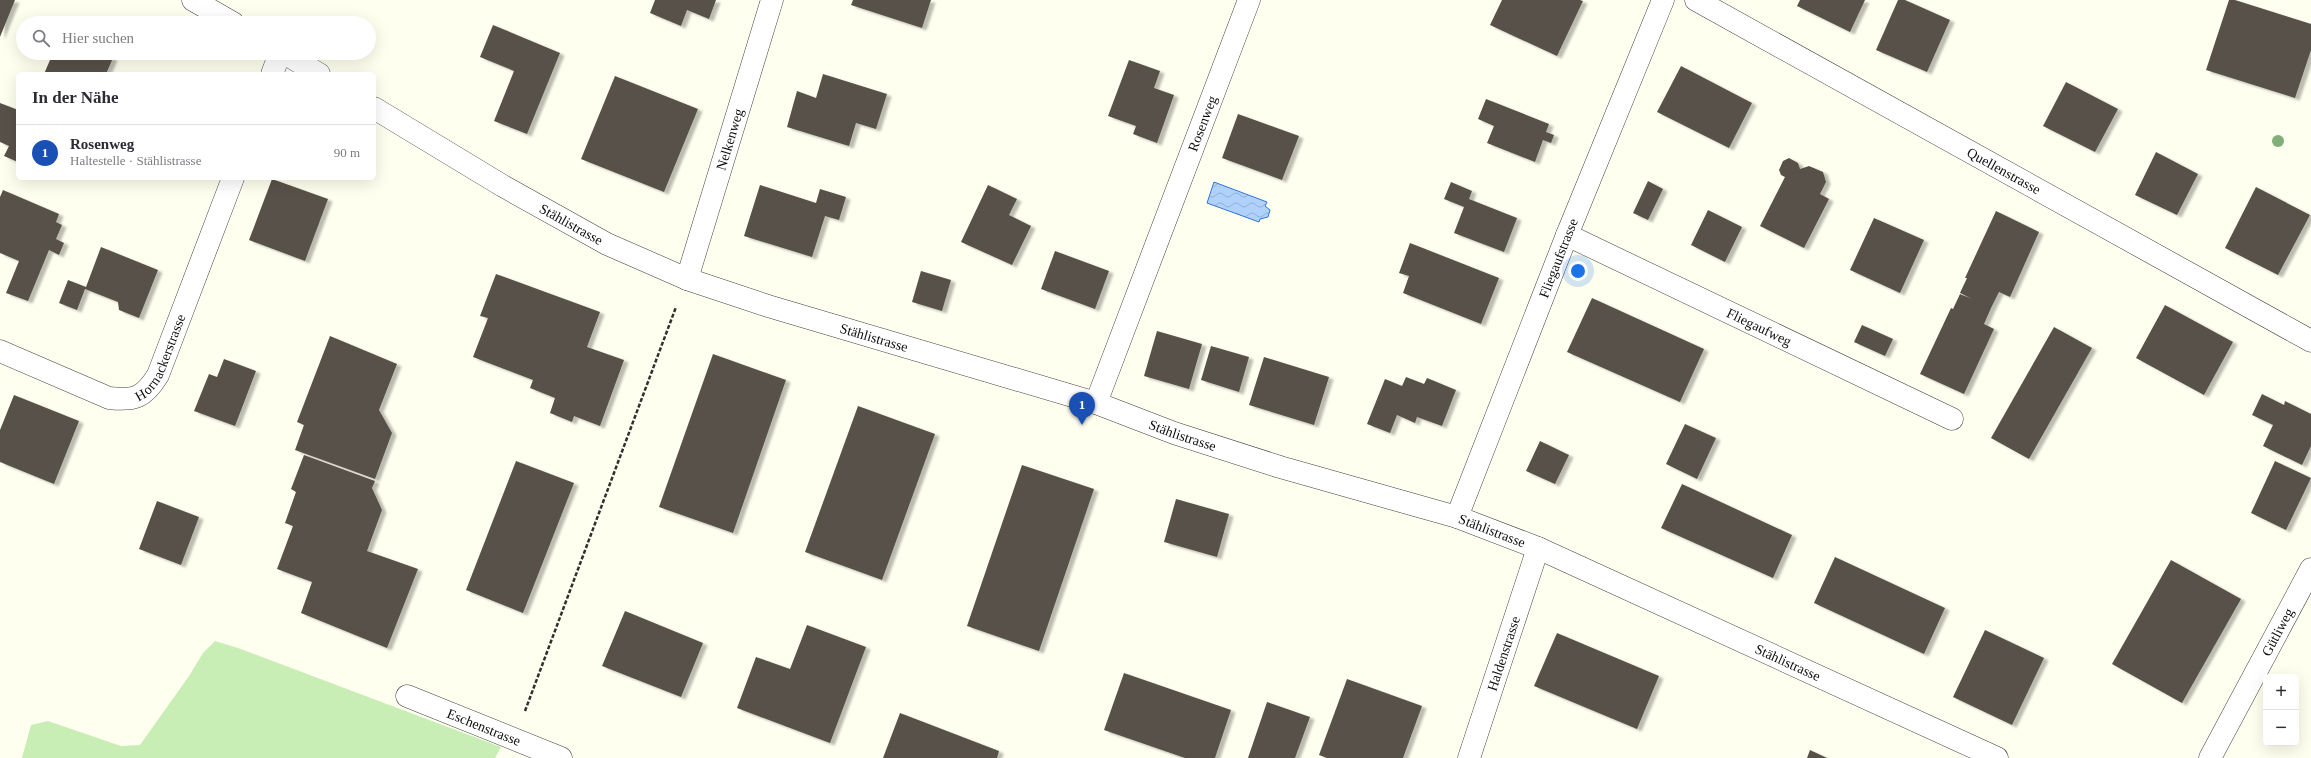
<!DOCTYPE html>
<html lang="de">
<head>
<meta charset="utf-8">
<style>
  :root { --surface:#fff; --page:#f7f7f7; --text:#2b2b33; --muted:#7c7c81; --line:#e1e1e2; --accent:#cb3019 }
  body { margin:0; font-family:Georgia,serif; background:var(--page); color:var(--text) }
  .controls { position:absolute; right:12px; bottom:12px; display:grid; overflow:hidden; border-radius:6px; box-shadow:0 4px 16px #0002 }
  .controls button { width:36px; height:36px; display:grid; place-items:center; padding:0; border:0; border-bottom:1px solid var(--line); background:var(--surface); color:var(--text); font:20px sans-serif }
  .you { position:absolute; left:1578px; top:271px; width:14px; height:14px; margin:-10px; border:3px solid #fff; border-radius:50%; background:#1a73e8; box-shadow:0 0 0 6px #1a73e833 }
  .badge { display:grid; place-items:center; width:26px; height:26px; border-radius:50%; background:var(--accent); color:#fff; font-size:13px; font-weight:700 }
  .pin { position:absolute; translate:-50% -33px; filter:drop-shadow(0 1px 2px #0008) }
  .pin::after { content:''; position:absolute; top:21px; width:14px; height:12px; background:inherit; clip-path:polygon(0 0,100% 0,50% 100%) }
  .list { margin:0; padding:0; list-style:none }
  h2 { display:flex; justify-content:space-between; align-items:center; height:52px; margin:0; padding:0 16px; font-size:17px }
  h2 small { font-size:13px; font-weight:400; color:var(--muted) }
  .list li { display:grid; grid-template-columns:26px 1fr auto; gap:12px; align-items:center; box-sizing:border-box; height:56px; padding:0 16px; border-top:1px solid var(--line) }
  .list b { display:block; font-size:15px; white-space:nowrap }
  .list p { margin:0; font-size:13px; white-space:nowrap; color:var(--muted) }
  .list em { font-size:13px; font-style:normal; color:var(--muted) }
  .icon { flex:none; width:22px; height:22px; fill:none; stroke:currentColor; stroke-width:2; stroke-linecap:round; stroke-linejoin:round }
  .map { position:relative; flex:none; width:2311px; height:758px; overflow:hidden }
  .search { position:absolute; background:var(--surface); box-shadow:0 4px 16px #0002; left:16px; top:16px; width:360px; height:44px; display:flex; align-items:center; gap:10px; box-sizing:border-box; padding:0 14px; border-radius:22px; color:var(--muted); font-size:15px }
  .panel { position:absolute; background:var(--surface); box-shadow:0 4px 16px #0002; left:16px; top:72px; width:360px; height:108px; border-radius:6px }
  .map>svg:first-child { display:block }
</style>
</head>
<body>
<div class="map">
<svg width="2311" height="758" viewBox="0 0 2311 758">
  <defs>
    <pattern id="water-waves" width="16" height="10" patternUnits="userSpaceOnUse"><rect width="16" height="10" fill="#afd1fb"/><path d="M0 5q4-4 8 0t8 0" fill="none" stroke="#95b2d6"/></pattern>
    <filter id="shadow"><feDropShadow dx="4.5" dy="2.5" stdDeviation="1" flood-color="#0004"/></filter>
  </defs>
  <rect width="100%" height="100%" fill="#ffffef"/>
  <polygon fill="#c8edb5" points="215,641 238,648 501,747 495,758 22,758 31,725 48,721 121,746 140,745 189,676 203,653"/>
  <polygon fill="url(#water-waves)" stroke="#2f77d9" points="1214,182 1267,202 1265,206 1270,210 1268,217 1260,219 1259,222 1207,203"/>
  <g fill="#585149" filter="url(#shadow)">
    <polygon points="0,0 15,0 0,37"/>
    <polygon points="655,0 716,0 709,19 687,10 681,26 650,13"/>
    <polygon points="853,0 931,0 922,28 851,5"/>
    <polygon points="1502,0 1580,0 1583,1 1557,56 1490,25"/>
    <polygon points="1800,0 1865,0 1850,32 1797,6"/>
    <polygon points="1898,0 1905,0 1950,20 1927,72 1876,50"/>
    <polygon points="2229,0 2235,0 2311,24 2311,50 2295,98 2206,70"/>
    <polygon points="493,25 560,53 527,134 494,121 514,71 480,57"/>
    <polygon points="53,53 101,53 113,58 106,74 44,74"/>
    <polygon points="1129,60 1160,71 1154,88 1174,95 1157,143 1133,134 1136,126 1108,116"/>
    <polygon points="1681,66 1752,103 1729,148 1657,112"/>
    <polygon points="823,74 887,94 876,129 856,123 849,146 787,127 797,91 816,98"/>
    <polygon points="615,76 698,109 664,192 581,159"/>
    <polygon points="2066,82 2118,109 2095,152 2043,126"/>
    <polygon points="1486,99 1549,124 1546,132 1554,135 1551,143 1543,140 1535,162 1487,143 1494,126 1478,119"/>
    <polygon points="0,103 18,110 18,162 4,156 9,146 0,142"/>
    <polygon points="1238,114 1299,136 1282,180 1222,158"/>
    <polygon points="2156,152 2198,174 2177,215 2135,195"/>
    <polygon points="1789,158 1798,163 1800,169 1809,166 1823,172 1826,182 1820,194 1829,199 1804,248 1760,226 1785,177 1781,175 1779,170 1783,161"/>
    <polygon points="272,179 328,199 305,261 249,240"/>
    <polygon points="1648,181 1663,189 1648,220 1633,213"/>
    <polygon points="1451,182 1472,191 1469,199 1517,218 1504,252 1454,233 1464,207 1444,199"/>
    <polygon points="760,185 816,203 820,189 846,197 839,220 825,216 812,257 744,236"/>
    <polygon points="988,185 1017,199 1009,215 1031,226 1012,265 961,242"/>
    <polygon points="2256,187 2310,215 2278,275 2225,248"/>
    <polygon points="3,190 59,214 56,222 62,225 56,239 64,243 59,255 49,250 28,301 6,293 19,261 0,253 0,197"/>
    <polygon points="1708,210 1742,227 1725,262 1691,245"/>
    <polygon points="1996,211 2039,232 2010,297 1999,292 1991,308 1984,324 1994,329 1964,394 1920,374 1951,308 1953,309 1960,294 1972,299 1960,293 1967,278 1965,278"/>
    <polygon points="1874,218 1924,240 1900,293 1850,270"/>
    <polygon points="1410,243 1499,278 1481,324 1403,293 1409,276 1399,273"/>
    <polygon points="101,247 158,270 139,318 119,310 118,302 85,289 77,310 59,303 68,280 86,287"/>
    <polygon points="1055,251 1109,271 1095,309 1041,289"/>
    <polygon points="921,271 951,280 942,311 912,302"/>
    <polygon points="496,274 600,312 587,347 624,360 600,426 574,416 572,422 550,413 555,398 530,388 533,380 473,357 488,318 480,316"/>
    <polygon points="1592,298 1704,349 1680,402 1567,352"/>
    <polygon points="2165,305 2233,342 2204,395 2136,358"/>
    <polygon points="1862,325 1893,339 1885,356 1854,342"/>
    <polygon points="2054,327 2092,348 2029,459 1991,438"/>
    <polygon points="1157,331 1202,344 1189,389 1144,376"/>
    <polygon points="330,336 397,364 379,410 392,433 375,479 295,450 304,425 297,422"/>
    <polygon points="1211,346 1249,357 1239,392 1201,380"/>
    <polygon points="713,354 786,380 733,533 659,507"/>
    <polygon points="1264,357 1329,377 1314,425 1249,405"/>
    <polygon points="224,359 256,371 235,426 194,411 209,374 217,377"/>
    <polygon points="1406,377 1424,384 1427,378 1456,390 1442,426 1417,417 1415,423 1397,415 1390,433 1367,424 1385,379 1402,386"/>
    <polygon points="2262,394 2284,405 2285,401 2311,414 2311,446 2302,465 2263,446 2273,425 2252,415"/>
    <polygon points="14,395 79,421 54,484 0,462 0,430"/>
    <polygon points="858,406 935,434 882,580 805,552"/>
    <polygon points="1685,424 1716,438 1697,479 1666,464"/>
    <polygon points="1540,441 1569,455 1555,484 1526,471"/>
    <polygon points="304,455 375,481 372,488 382,510 367,551 418,569 387,648 301,613 312,582 277,569 293,526 285,523 296,492 291,489"/>
    <polygon points="516,461 574,483 523,613 466,590"/>
    <polygon points="2275,461 2311,478 2286,530 2251,513"/>
    <polygon points="1022,465 1094,489 1039,651 967,626"/>
    <polygon points="1682,484 1792,535 1773,578 1661,528"/>
    <polygon points="1176,499 1229,514 1217,557 1164,542"/>
    <polygon points="157,501 199,517 181,565 139,549"/>
    <polygon points="1835,557 1945,608 1924,654 1814,603"/>
    <polygon points="2171,560 2241,599 2182,703 2112,664"/>
    <polygon points="625,611 703,643 681,697 602,666"/>
    <polygon points="807,625 866,647 830,743 737,708 756,657 790,669"/>
    <polygon points="1985,630 2044,658 2012,725 1953,697"/>
    <polygon points="1557,633 1659,676 1637,729 1534,686"/>
    <polygon points="1124,673 1231,710 1215,758 1185,758 1104,730"/>
    <polygon points="1347,679 1422,706 1403,758 1327,758 1319,755"/>
    <polygon points="1267,702 1310,717 1295,758 1248,758"/>
    <polygon points="900,713 999,751 997,758 883,758"/>
    <polygon points="1810,750 1827,758 1807,758"/>
  </g>
  <g fill="none" stroke-linecap="round" stroke-linejoin="round">
    <defs>
      <g id="street">
        <polyline points="193,0 233,23"/>
        <path id="s1" d="M1696 0 2311 341"/>
        <polyline points="284,53 319,74"/>
        <polyline points="272,74 280,53"/>
        <path id="s2" d="M374 108 503 186 607 244 687 279 768 306 1096 403 1174 433 1280 467 1457 517 1538 548 1997 758"/>
        <path id="s3" d="M1567 235 1952 419"/>
        <path id="s4" d="M687 279 772 0"/>
        <path id="s5" d="M0 351 109 398C134 401 144 398 158 375L233 178"/>
        <path id="s6" d="M1096 403 1249 0"/>
        <path id="s7" d="M1457 517 1567 235 1663 0"/>
        <path id="s8" d="M407 696 561 758"/>
        <path id="s9" d="M1469 758 1538 548"/>
        <path id="s10" d="M2210 758 2311 569"/>
      </g>
    </defs>
    <use href="#street" stroke="#414141" stroke-width="23"/>
    <polyline stroke="#303030" stroke-width="2.5" stroke-dasharray="4 2" stroke-linecap="butt" points="525,711 676,307"/>
    <use href="#street" stroke="#fff" stroke-width="22"/>
  </g>
  <circle fill="#82ae79" cx="2278" cy="141" r="6"/>
  <g text-anchor="middle" stroke-width="4" stroke-linejoin="round" paint-order="stroke">
    <g font-size="14" fill="#0e0e0e" stroke="#fff">
      <text dy="5" stroke="none"><textPath href="#s6" startOffset="299">Rosenweg</textPath></text>
      <text dy="5" stroke="none"><textPath href="#s4" startOffset="146">Nelkenweg</textPath></text>
      <text dy="5" stroke="none"><textPath href="#s1" startOffset="352">Quellenstrasse</textPath></text>
      <text dy="5" stroke="none"><textPath href="#s2" startOffset="229">Stählistrasse</textPath></text>
      <text dy="5" stroke="none"><textPath href="#s7" startOffset="278">Fliegaufstrasse</textPath></text>
      <text dy="5" stroke="none"><textPath href="#s3" startOffset="213">Fliegaufweg</textPath></text>
      <text dy="5" stroke="none"><textPath href="#s2" startOffset="553">Stählistrasse</textPath></text>
      <text dy="5" stroke="none"><textPath href="#s5" startOffset="194">Hornackerstrasse</textPath></text>
      <text dy="5" stroke="none"><textPath href="#s2" startOffset="877">Stählistrasse</textPath></text>
      <text dy="5" stroke="none"><textPath href="#s2" startOffset="1201">Stählistrasse</textPath></text>
      <text dy="5" stroke="none"><textPath href="#s10" startOffset="143">Gütliweg</textPath></text>
      <text dy="5" stroke="none"><textPath href="#s9" startOffset="110">Haldenstrasse</textPath></text>
      <text dy="5" stroke="none"><textPath href="#s2" startOffset="1525">Stählistrasse</textPath></text>
      <text dy="5" stroke="none"><textPath href="#s8" startOffset="83">Eschenstrasse</textPath></text>
    </g>
  </g>
</svg>
<div class="controls">
<button>+</button>
<button>−</button>
</div>
<div class="you"></div>
<div class="pin badge" style="left:1082px;top:425px;background:#1a4fb4">1</div>
<div class="search"><svg class="icon" aria-label="search" viewBox="0 0 24 24"><circle cx="10" cy="10" r="6"/><path d="M15 15l6 6"/></svg>Hier suchen</div>
<section class="panel">
<h2>In der Nähe<small></small></h2>
<ul class="list">
<li><span class="badge" style="background:#1a4fb4">1</span><div><b>Rosenweg</b><p>Haltestelle · Stählistrasse</p></div><em>90 m</em></li>
</ul>
</section>
</div>
</body>
</html>
